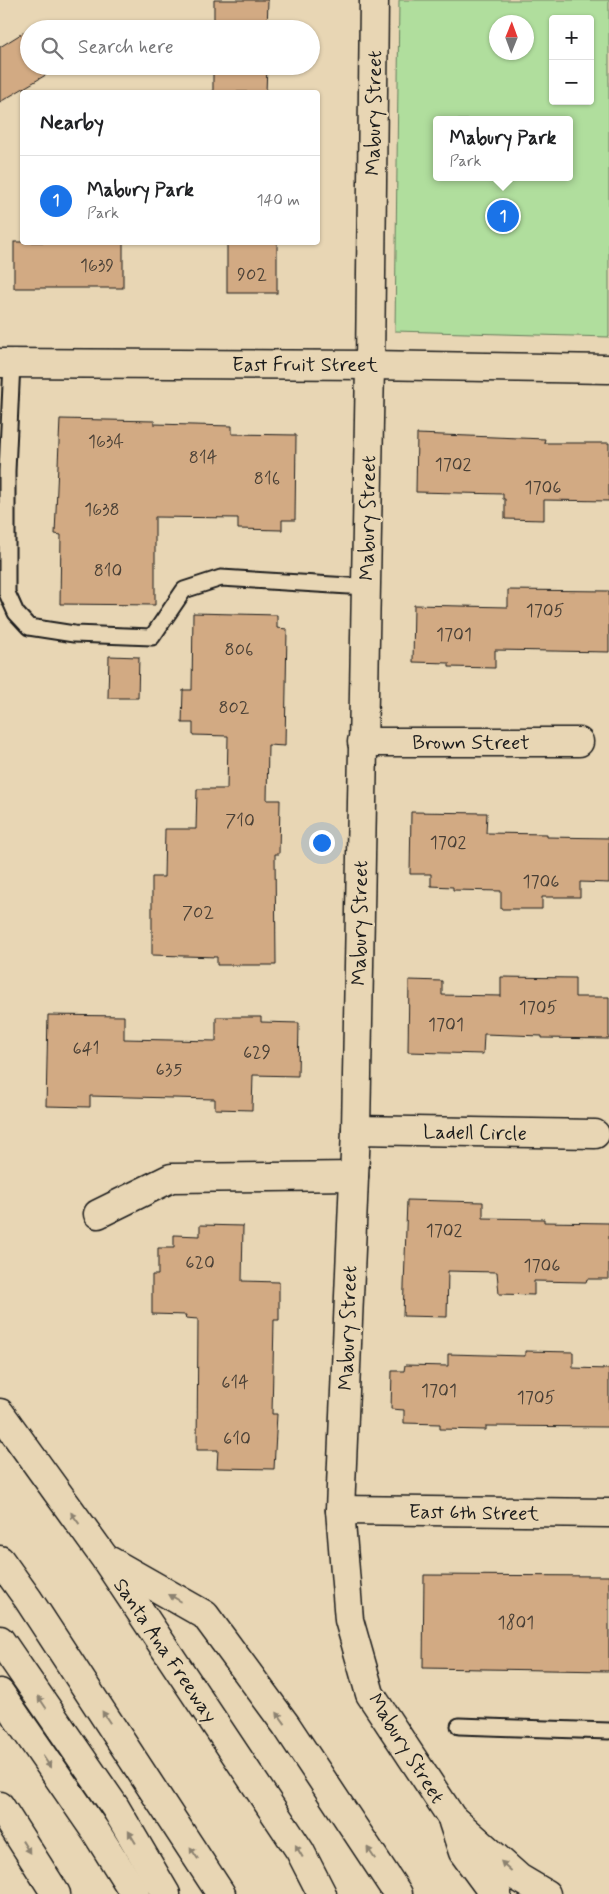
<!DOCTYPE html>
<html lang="en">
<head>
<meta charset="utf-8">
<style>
  :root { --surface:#fff; --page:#f2f2f2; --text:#202124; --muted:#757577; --line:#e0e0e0; --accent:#1a73e8 }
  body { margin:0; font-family:Mynerve,sans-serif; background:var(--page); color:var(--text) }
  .controls { position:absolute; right:15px; top:15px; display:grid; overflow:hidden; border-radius:5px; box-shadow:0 1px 4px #0004 }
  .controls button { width:45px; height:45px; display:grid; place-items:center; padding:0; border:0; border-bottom:1px solid var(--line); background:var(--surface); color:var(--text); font:25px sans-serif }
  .compass { position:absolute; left:489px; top:15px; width:45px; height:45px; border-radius:50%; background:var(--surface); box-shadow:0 1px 4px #0004; rotate:1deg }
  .you { position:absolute; left:321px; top:842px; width:18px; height:18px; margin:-12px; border:4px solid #fff; border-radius:50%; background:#1a73e8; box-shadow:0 0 0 8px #1a73e833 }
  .badge { display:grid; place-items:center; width:32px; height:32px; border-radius:50%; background:var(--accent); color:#fff; font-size:16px; font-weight:700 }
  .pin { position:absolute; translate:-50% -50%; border:2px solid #fff; box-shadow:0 1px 5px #0006 }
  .popup { position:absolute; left:433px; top:116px; width:140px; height:65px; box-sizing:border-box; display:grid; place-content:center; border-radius:5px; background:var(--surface); filter:drop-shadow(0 1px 4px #0005); font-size:16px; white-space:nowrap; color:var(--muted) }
  .popup b { font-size:19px; color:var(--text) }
  .popup::after { content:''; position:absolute; left:50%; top:100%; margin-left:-10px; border:10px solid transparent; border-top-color:var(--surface) }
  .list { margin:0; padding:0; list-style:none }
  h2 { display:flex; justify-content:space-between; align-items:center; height:65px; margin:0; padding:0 20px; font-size:21px }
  h2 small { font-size:16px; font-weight:400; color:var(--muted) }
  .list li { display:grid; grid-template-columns:32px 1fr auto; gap:15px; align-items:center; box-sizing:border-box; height:90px; padding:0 20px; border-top:1px solid var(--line) }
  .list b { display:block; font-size:19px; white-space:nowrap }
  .list p { margin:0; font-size:16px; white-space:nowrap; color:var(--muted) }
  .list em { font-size:16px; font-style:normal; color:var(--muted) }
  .icon { flex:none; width:28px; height:28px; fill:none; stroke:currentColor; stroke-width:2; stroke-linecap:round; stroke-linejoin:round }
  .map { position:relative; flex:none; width:609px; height:1894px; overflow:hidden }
  .search { position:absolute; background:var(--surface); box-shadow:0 1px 4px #0004; left:20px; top:20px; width:300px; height:55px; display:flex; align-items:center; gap:12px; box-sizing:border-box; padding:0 18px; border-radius:28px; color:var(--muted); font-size:19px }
  .panel { position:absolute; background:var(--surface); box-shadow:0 1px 4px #0004; left:20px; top:90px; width:300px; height:155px; border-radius:5px }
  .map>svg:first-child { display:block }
</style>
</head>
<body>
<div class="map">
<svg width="609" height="1894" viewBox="0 0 609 1894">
  <rect width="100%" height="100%" fill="#e8d6b4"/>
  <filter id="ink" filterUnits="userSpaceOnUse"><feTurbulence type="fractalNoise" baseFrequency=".02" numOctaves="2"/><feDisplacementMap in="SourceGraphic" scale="10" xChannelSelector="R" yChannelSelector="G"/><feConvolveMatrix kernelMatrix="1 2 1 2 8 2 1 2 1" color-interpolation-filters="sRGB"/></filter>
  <g filter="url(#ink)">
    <path fill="#b0de9d" stroke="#667d5c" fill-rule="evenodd" d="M399 0H609V337L395 331ZM553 19H590V101H553ZM496 22H526V52H496ZM437 120H569V177H437Z"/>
    <g fill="#d2aa83" stroke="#1c1c1c">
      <polygon points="214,0 268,0 267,29 214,29"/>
      <polygon points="29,29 29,66 61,66 0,102 0,47"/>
      <polygon points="213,66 267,66 266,92 213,92"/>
      <rect x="14" y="242" width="109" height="46"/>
      <rect x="227" y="242" width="50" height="51"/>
      <polygon points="60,419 154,421 154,424 232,426 232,434 296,435 295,520 282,520 282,530 238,529 238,518 155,517 155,605 60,604 61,535 55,534"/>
      <polygon points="417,434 545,439 544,443 609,443 609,501 544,500 544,520 505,519 505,499 503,499 503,494 416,492"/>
      <polygon points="508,590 609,591 609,652 495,650 495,668 449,667 449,663 413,662 414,605 508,607"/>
      <polygon points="193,613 277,615 277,628 287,629 285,746 268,745 267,800 280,800 279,854 275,854 276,965 217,965 217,957 152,955 152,877 164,877 165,829 196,829 197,789 227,789 228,736 193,735 193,723 182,723 183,690 192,690"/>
      <polygon points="109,656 139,657 138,698 108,698"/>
      <polygon points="411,812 487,813 486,833 547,834 547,837 609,838 609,883 580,882 580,897 542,897 542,909 501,909 501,891 453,890 453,887 431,886 431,874 410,874"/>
      <polygon points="501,977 575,978 575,997 609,997 609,1039 542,1038 542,1036 484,1034 483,1054 408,1052 409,980 442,981 442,995 501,996"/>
      <polygon points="48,1015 124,1016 124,1039 216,1041 216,1017 261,1017 261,1022 299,1023 298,1076 253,1075 252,1110 215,1109 215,1099 90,1096 90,1107 46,1106"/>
      <polygon points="407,1200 483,1202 483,1218 544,1219 544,1222 609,1223 609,1279 587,1279 586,1282 534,1281 534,1295 499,1294 497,1272 448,1271 447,1317 403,1316"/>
      <polygon points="200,1225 243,1226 242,1281 279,1282 279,1320 274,1320 272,1414 277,1414 274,1469 217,1468 218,1450 197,1450 198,1319 185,1318 186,1315 152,1314 152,1275 158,1275 158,1248 174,1248 174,1235 200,1236"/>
      <polygon points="525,1351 573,1352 573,1368 609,1369 609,1427 486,1426 486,1430 440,1429 440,1424 404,1423 404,1410 391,1409 392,1371 404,1371 405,1365 448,1366 448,1354 525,1356"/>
      <polygon points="424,1575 609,1576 609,1671 423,1668"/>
    </g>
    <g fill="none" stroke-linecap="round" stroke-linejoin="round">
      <defs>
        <g id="service">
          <polyline points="12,363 7,471 7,593 16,613 29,627 74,634 152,637 184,590 221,578 365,587"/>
          <polyline points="459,1726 609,1731"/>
        </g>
        <g id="minor">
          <polyline points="362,742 579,742"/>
          <polyline points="356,1130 595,1134"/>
          <polyline points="98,1214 171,1178 354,1176"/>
          <polyline points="340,1510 609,1513"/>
        </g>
        <g id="tertiary">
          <polyline points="374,0 370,365 356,1130 340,1510 349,1620 370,1694 452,1818 519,1878 546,1894"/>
          <polyline points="0,363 370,365 609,369"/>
          <polyline points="453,1822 463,1852 488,1886 497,1894"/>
        </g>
        <g id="motorway">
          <polyline points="0,1413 104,1557 300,1851 322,1894"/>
          <polyline points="0,1560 28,1599 221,1894"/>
          <polyline points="110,1561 205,1615 286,1725 398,1894"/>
          <polyline points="0,1640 115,1807 166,1894"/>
          <polyline points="0,1693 96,1832 135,1894"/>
          <polyline points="0,1806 56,1894"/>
        </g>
      </defs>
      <use href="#service" stroke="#1c1c1c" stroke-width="19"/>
      <use href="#minor" stroke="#1c1c1c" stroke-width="31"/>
      <use href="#tertiary" stroke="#1c1c1c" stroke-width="31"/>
      <use href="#motorway" stroke="#1c1c1c" stroke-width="31"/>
      <use href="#service" stroke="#e8d6b4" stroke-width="15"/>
      <use href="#minor" stroke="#e8d6b4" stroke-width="28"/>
      <use href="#tertiary" stroke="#e8d6b4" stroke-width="28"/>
      <use href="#motorway" stroke="#e8d6b4" stroke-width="28"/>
    </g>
    <defs><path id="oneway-solid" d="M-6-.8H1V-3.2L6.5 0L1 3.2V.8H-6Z" transform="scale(1.25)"/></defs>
    <g fill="#8c8270">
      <use href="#oneway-solid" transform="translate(75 1518) rotate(-126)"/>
      <use href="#oneway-solid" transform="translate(175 1598) rotate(-150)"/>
      <use href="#oneway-solid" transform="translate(42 1702) rotate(-124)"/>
      <use href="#oneway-solid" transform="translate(106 1717) rotate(-123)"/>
      <use href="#oneway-solid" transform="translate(281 1718) rotate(-126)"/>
      <use href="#oneway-solid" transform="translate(47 1762) rotate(56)"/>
      <use href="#oneway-solid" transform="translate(132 1837) rotate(-121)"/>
      <use href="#oneway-solid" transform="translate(26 1847) rotate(58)"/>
      <use href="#oneway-solid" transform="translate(299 1851) rotate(-120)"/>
      <use href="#oneway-solid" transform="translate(194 1853) rotate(-123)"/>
      <use href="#oneway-solid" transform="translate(371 1853) rotate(-124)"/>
      <use href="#oneway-solid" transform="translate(506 1866) rotate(-138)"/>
    </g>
  </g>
  <g text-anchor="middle" stroke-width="5" stroke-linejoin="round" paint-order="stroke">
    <g font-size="18" fill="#4a4036">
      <text x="97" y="271">1639</text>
      <text x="252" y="280">902</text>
      <text x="106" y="447">1634</text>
      <text x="203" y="463">814</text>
      <text x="453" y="470">1702</text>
      <text x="267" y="484">816</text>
      <text x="543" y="493">1706</text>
      <text x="102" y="515">1638</text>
      <text x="108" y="576">810</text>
      <text x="545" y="616">1705</text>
      <text x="454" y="640">1701</text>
      <text x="239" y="655">806</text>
      <text x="234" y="713">802</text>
      <text x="240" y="826">710</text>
      <text x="448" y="848">1702</text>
      <text x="541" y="887">1706</text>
      <text x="198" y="918">702</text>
      <text x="538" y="1013">1705</text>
      <text x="446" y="1030">1701</text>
      <text x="86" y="1054">641</text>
      <text x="257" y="1058">629</text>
      <text x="169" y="1075">635</text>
      <text x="444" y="1236">1702</text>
      <text x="200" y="1268">620</text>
      <text x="542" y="1271">1706</text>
      <text x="235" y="1388">614</text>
      <text x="439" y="1396">1701</text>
      <text x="536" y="1403">1705</text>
      <text x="237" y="1444">610</text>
      <text x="516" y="1628">1801</text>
    </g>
    <g font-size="20" fill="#1c1c1c" stroke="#e8d6b4">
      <text transform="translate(373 113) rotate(-89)" y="7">Mabury Street</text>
      <text x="305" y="371">East Fruit Street</text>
      <text transform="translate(367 518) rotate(-89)" y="7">Mabury Street</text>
      <text x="471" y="749">Brown Street</text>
      <text transform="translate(359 923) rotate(-89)" y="7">Mabury Street</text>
      <text transform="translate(475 1132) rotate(1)" y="7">Ladell Circle</text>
      <text transform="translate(347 1328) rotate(-88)" y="7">Mabury Street</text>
      <text transform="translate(474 1512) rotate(1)" y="7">East 6th Street</text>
      <text transform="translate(166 1650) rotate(56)" y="7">Santa Ana Freeway</text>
      <text transform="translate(407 1748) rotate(58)" y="7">Mabury Street</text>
    </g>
  </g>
</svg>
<div class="controls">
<button>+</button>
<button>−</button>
</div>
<svg class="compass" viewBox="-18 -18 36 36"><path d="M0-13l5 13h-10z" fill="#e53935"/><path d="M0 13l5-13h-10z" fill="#757577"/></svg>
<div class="you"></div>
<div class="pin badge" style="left:503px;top:216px">1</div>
<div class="popup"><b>Mabury Park</b>Park</div>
<div class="search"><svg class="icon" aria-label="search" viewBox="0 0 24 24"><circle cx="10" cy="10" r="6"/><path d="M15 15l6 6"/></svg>Search here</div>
<section class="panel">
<h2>Nearby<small></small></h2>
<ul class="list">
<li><span class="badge">1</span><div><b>Mabury Park</b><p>Park</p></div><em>140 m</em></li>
</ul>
</section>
</div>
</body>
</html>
